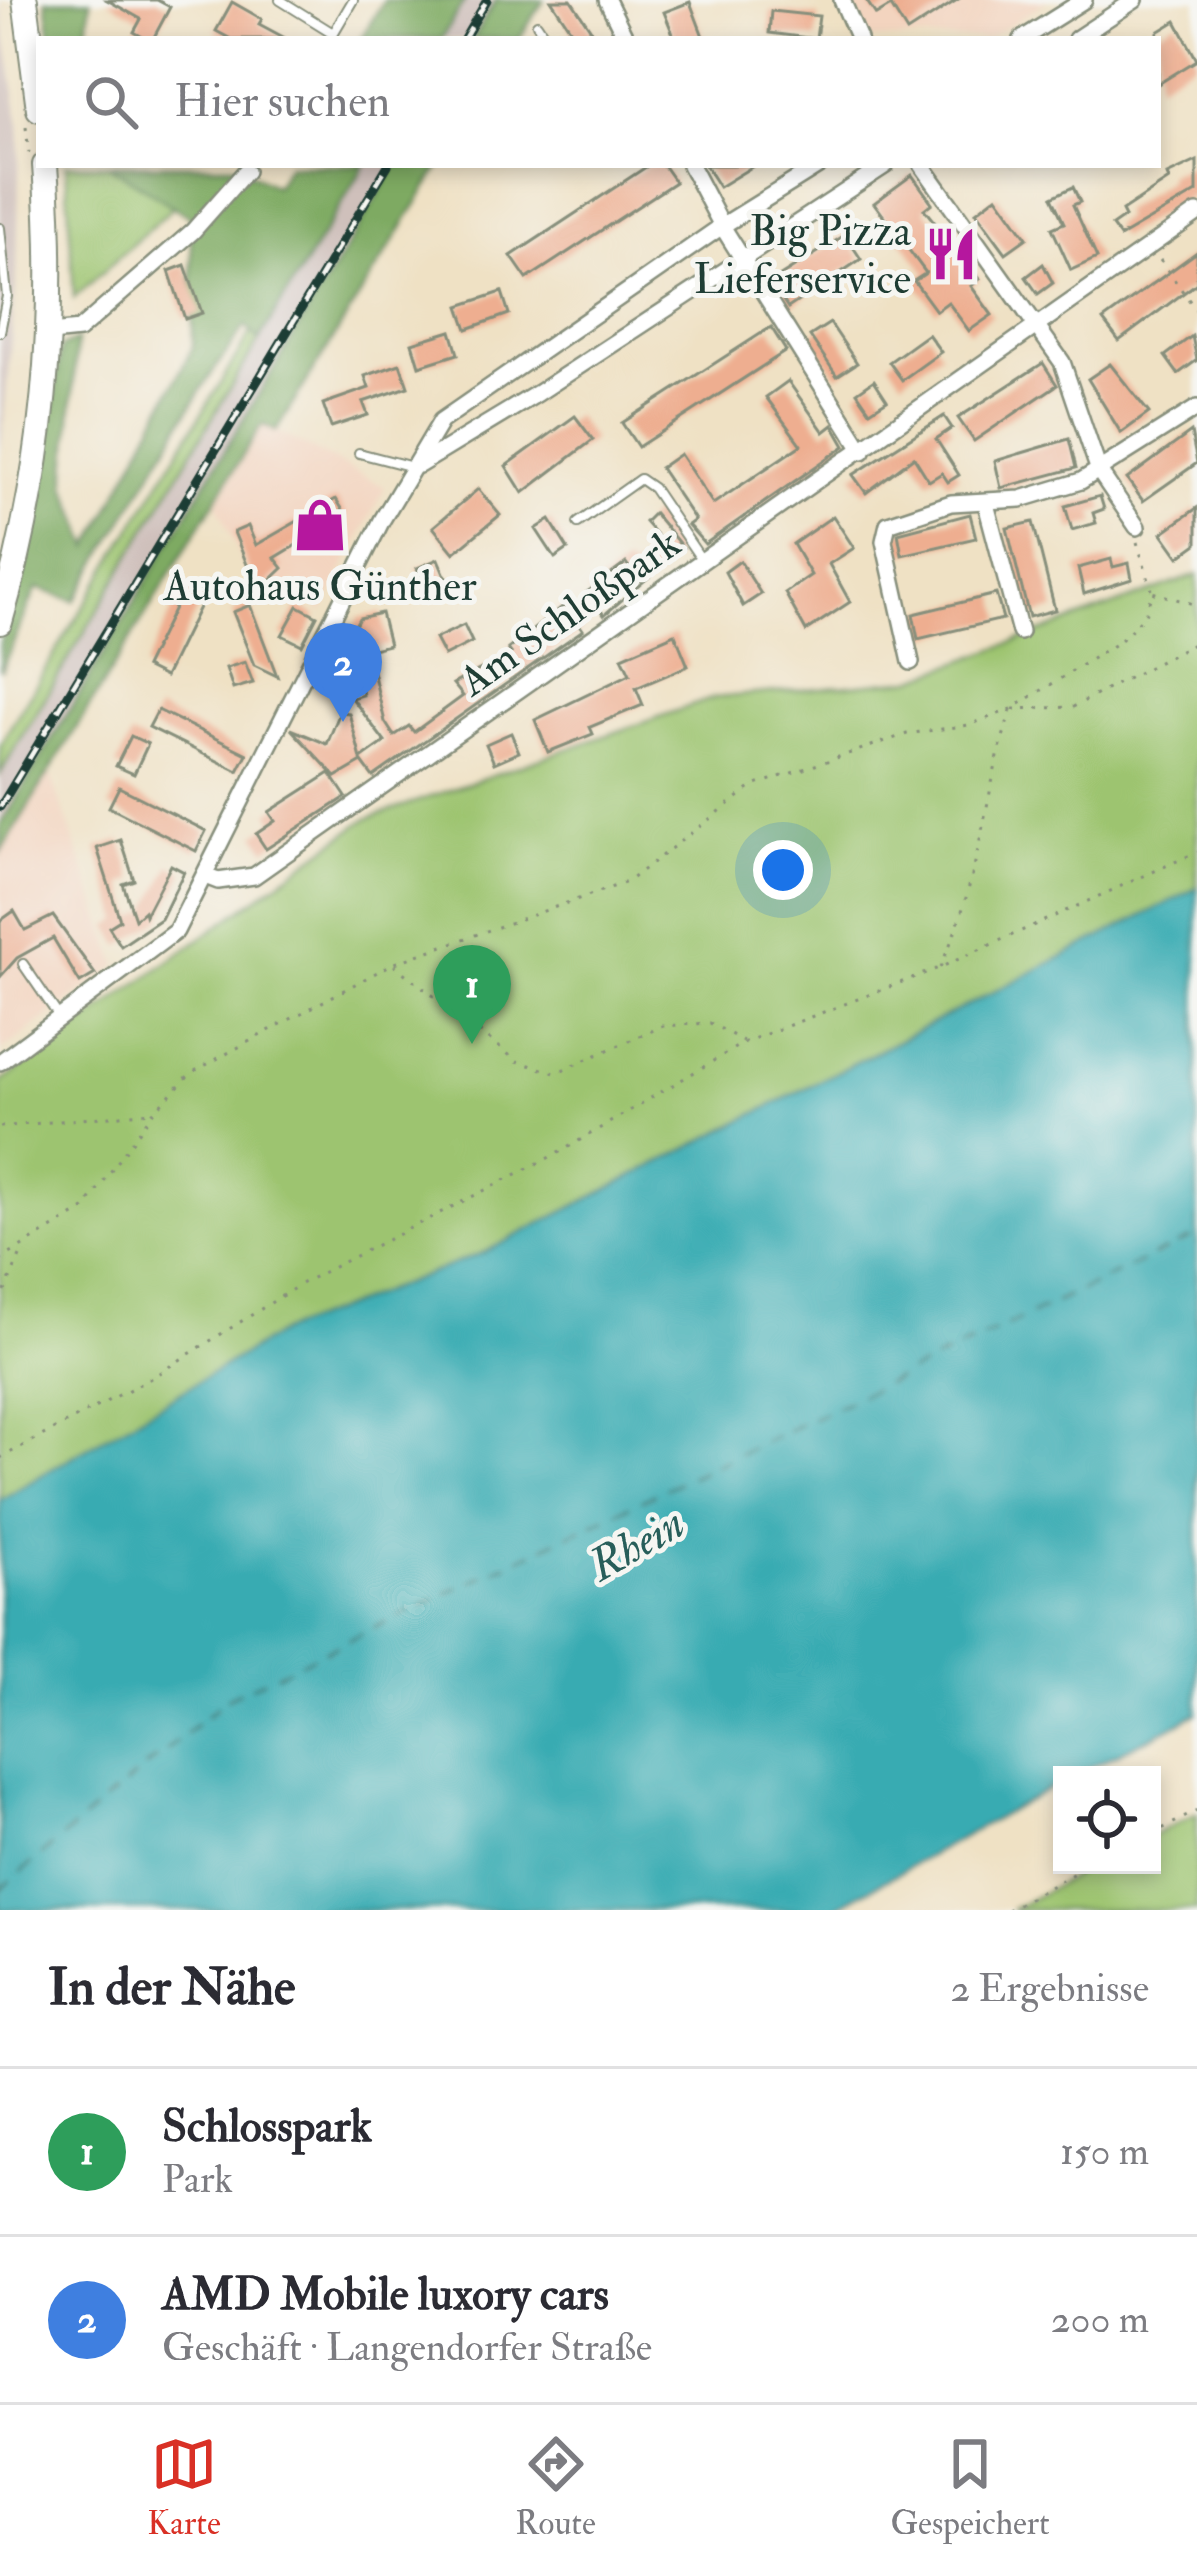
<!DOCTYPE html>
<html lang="de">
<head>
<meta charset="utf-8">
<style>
  :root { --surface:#fff; --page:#f7f7f7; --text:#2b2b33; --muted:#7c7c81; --line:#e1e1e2; --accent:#d93025 }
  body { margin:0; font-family:"IM FELL Double Pica",serif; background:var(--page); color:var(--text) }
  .controls { position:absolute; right:36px; bottom:36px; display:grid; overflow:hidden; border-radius:0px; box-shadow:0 6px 18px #0003 }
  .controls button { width:108px; height:108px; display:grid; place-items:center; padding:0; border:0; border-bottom:3px solid var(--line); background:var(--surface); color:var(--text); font:60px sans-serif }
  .you { position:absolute; left:783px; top:870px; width:42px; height:42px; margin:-30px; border:9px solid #fff; border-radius:50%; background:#1a73e8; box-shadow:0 0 0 18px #1a73e833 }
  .badge { display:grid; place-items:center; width:78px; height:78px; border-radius:50%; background:var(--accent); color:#fff; font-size:39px; font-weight:700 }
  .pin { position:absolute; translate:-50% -99px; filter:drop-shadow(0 3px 6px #0008) }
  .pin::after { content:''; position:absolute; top:63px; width:42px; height:36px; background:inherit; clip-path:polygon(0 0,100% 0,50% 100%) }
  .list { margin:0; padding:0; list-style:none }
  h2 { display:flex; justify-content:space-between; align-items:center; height:156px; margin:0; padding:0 48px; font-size:51px }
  h2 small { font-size:39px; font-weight:400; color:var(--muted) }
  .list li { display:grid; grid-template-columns:78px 1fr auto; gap:36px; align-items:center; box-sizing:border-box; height:168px; padding:0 48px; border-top:3px solid var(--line) }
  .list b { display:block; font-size:45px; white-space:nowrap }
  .list p { margin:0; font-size:39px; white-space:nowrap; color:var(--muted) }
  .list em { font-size:39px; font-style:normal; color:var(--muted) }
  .icon { flex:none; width:66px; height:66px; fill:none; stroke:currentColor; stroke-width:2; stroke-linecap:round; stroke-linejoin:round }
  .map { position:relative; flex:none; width:1197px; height:1910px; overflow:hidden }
  .search { position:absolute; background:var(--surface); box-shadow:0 6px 18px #0003; left:36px; right:36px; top:36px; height:132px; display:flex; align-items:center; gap:30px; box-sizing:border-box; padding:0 42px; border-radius:0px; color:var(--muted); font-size:45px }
  .sheet { height:492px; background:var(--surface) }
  nav { display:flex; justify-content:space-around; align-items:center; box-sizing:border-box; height:168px; border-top:3px solid var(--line); background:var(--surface); font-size:33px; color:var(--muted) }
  nav a { display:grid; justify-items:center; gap:6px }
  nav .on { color:var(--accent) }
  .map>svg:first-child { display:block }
</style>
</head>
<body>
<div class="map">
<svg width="1197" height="1910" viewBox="0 0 1197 1910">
  <rect width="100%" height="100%" fill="#f6f6f2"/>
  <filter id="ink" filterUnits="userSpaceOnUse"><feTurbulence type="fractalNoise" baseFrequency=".00833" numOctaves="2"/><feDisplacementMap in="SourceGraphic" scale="24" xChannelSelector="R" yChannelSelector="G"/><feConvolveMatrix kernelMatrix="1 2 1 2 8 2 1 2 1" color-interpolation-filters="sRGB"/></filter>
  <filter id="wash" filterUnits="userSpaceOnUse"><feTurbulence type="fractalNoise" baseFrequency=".004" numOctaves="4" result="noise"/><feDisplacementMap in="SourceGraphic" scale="48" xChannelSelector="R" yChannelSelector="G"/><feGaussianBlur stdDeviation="2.7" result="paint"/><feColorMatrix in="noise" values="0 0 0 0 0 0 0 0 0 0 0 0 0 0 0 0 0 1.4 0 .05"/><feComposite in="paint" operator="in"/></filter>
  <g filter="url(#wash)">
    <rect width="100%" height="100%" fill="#efe1c4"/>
    <g fill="#f3d4bf">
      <polygon points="850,0 1048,0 987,39 867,39"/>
      <polygon points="263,424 385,487 322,612 295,582 262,608 217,503"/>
      <polygon points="50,773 118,965 0,1052 0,853"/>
    </g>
    <g fill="#cfc0bb">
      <polygon points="0,0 20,126 17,274 0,462"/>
      <polygon points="465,0 496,0 472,39 441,39"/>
      <polygon points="365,165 396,165 0,826 0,774"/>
    </g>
    <g fill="#9dc470" stroke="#5e8052" stroke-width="3">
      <polygon points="66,165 109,165 174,206 74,298"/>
      <polygon points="251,333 259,340 0,774 0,746 12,724"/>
      <polygon points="1197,575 1197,888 483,1253 281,1332 0,1500 0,1083 366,819 714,698 913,679"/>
      <polygon points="1197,1813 1197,1910 1011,1910 1094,1865 1152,1865 1152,1836"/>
    </g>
    <g fill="#7eaa62" stroke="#4e744b" stroke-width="3">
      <polygon points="46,0 91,0 86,39 51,39"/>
      <polygon points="384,0 465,0 441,39 361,39"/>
      <polygon points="496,0 544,0 519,39 472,39"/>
      <polygon points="109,165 236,165 275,186 288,165 365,165 259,340 245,326 202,388 75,601 37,588 1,671 0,644 39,514 61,347 77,340 66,485 90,547 193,347 191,218"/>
      <polygon points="396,165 441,165 276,431 262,424 0,853 0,826"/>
    </g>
    <polygon fill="#39abb2" stroke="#2c7473" stroke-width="3" points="1197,888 1197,1714 1075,1775 1062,1775 1062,1782 831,1910 0,1910 0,1500 281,1332 483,1253"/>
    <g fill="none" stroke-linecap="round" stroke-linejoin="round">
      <polyline stroke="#275e5a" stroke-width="3" stroke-dasharray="15 12" stroke-linecap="butt" points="0,1890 229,1697 1197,1235"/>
    </g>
    <g id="blocks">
      <g fill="#eeae90">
        <polygon points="107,0 157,0 170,7 153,39 146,39 134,32 141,19"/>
        <polygon points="551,0 571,0 597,39 577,39"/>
        <polygon points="866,0 957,0 907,32 891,6 876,15"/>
        <polygon points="232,2 262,19 259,24 287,39 231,39 216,31"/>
        <polygon points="690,2 704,39 675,39 664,12"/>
        <polygon points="771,11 819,16 816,39 769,33"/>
        <polygon points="1176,21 1197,60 1158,84 1158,32"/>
        <polygon points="1197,161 1197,192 1120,237 1112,226 1125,217 1122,211 1169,180 1167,175"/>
        <polygon points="649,165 663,165 675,182 527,279 511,256"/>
        <polygon points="705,165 755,165 719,187"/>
        <polygon points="912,175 932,203 924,209 980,279 971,286 992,315 969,331 948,302 936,311 914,281 926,273 874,203"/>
        <polygon points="1073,187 1080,202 1073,205 1097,258 1071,270 1052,228 1064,223 1052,197"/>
        <polygon points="997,196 1027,238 1006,253 976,212"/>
        <polygon points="845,235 861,259 788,308 771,282"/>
        <polygon points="1197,252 1197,283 1119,341 1103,320"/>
        <polygon points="1043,264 1053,283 1038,294 1026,277"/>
        <polygon points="185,265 202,313 185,319 169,271"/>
        <polygon points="502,292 509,314 467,329 459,306"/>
        <polygon points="830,323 857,363 837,376 810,336"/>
        <polygon points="771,327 786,351 638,447 622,423"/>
        <polygon points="451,331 458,354 419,366 412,343"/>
        <polygon points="928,334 941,352 902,380 889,362"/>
        <polygon points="1192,336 1197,360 1178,374 1165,356"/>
        <polygon points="1043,363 1057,385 974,441 958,418"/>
        <polygon points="400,364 408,387 363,402 368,415 331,427 323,404 369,388 365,376"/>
        <polygon points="1110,364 1149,413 1121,433 1088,379"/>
        <polygon points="874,380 887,400 870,411 857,392"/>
        <polygon points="788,381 824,432 833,425 845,446 705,544 688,525 695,520 660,468 680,454 713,504 801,445 766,397"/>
        <polygon points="575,416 593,440 523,493 506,466"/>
        <polygon points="944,416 952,428 936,439 959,475 948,482 942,473 929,481 914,457 866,493 853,475"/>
        <polygon points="1191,432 1197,463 1143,501 1127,479"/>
        <polygon points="1069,439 1076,468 1001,488 995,461"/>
        <polygon points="478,489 500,515 454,553 433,527"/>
        <polygon points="1100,496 1104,509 1093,513 1096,523 1072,530 1065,506"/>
        <polygon points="336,499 346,515 275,558 283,568 258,592 234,532 248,526 256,545"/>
        <polygon points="1197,508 1197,544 1179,557 1162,533"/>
        <polygon points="654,513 683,548 604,615 587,592 626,563 631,570 665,545 645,522"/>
        <polygon points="970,514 976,538 902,555 898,533"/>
        <polygon points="833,516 854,548 829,564 850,602 806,631 785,593 811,575 793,544"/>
        <polygon points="550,520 568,549 555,558 536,529"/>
        <polygon points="1033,522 1055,610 1029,617 1007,528"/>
        <polygon points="438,559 449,585 427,593 417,568"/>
        <polygon points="1111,559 1113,567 1129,563 1132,579 1084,594 1078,568"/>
        <polygon points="740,561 761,594 743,606 725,572"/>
        <polygon points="185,585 205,595 165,677 145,667"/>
        <polygon points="996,594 1003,619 918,639 913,614"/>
        <polygon points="250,605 277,676 254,665 233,612"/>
        <polygon points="565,605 583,630 373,777 362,762 336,777 291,729 327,744 340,712 349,713 361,759 385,742 352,698 363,695 358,671 337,659 359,618 381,613 389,645 368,650 385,722 394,736 409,726 414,732 463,696 453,684 511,653 508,649"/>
        <polygon points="298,606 317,616 302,645 282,635"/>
        <polygon points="464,625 472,642 444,656 435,639"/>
        <polygon points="675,634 688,666 636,688 643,705 590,727 593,734 548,752 535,720 630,674 622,657"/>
        <polygon points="245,662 253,683 233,689 226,668"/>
        <polygon points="158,710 247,754 238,771 149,727"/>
        <polygon points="511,733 519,752 494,763 486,744"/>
        <polygon points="131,736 148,744 134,774 116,766"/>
        <polygon points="330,773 346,797 266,849 256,834 275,821 269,812"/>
        <polygon points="119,787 206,831 196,851 109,807"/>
        <polygon points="121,840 134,880 123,884 135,919 144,911 145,915 171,865 184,872 161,919 121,946 109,927 120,920 97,848"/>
        <polygon points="14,911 25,930 53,916 95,974 80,983 53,938 17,958 0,977 0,921"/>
      </g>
    </g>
  </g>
  <g filter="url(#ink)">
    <use href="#blocks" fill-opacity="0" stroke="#878f7c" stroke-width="3"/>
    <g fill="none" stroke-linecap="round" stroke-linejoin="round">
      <defs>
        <g id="lane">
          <polyline points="280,0 333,33"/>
          <polyline points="537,24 547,39"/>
          <polyline points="330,39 353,0"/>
          <polyline points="0,228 7,296 0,332"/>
          <polyline points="359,453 413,467"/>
          <polyline points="578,523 640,479 653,488 701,559"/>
          <polyline points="23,964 60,1018"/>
        </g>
        <g id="street">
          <polyline points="607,0 626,39"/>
          <polyline points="842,0 859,39"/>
          <polyline points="1022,39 1084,0"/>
          <polyline points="1076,39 1135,0"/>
          <polyline points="690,165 722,226 863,451"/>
          <polyline points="922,165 1062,362 1099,471 1137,527"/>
          <polyline points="51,333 79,330 193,231 246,171"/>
          <polyline points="419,465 538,393 886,165"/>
          <polyline points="986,504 1020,632"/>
          <polyline points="911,662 884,541 888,524 951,503 1021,499 1081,481 1197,408"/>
          <polyline points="205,876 218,881 254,876 1197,213"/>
          <polyline points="0,1062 176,931 382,520 441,421 722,226 820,165"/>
        </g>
        <g id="primary">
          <polyline points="25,0 39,109"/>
          <path d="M0 622C44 471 57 322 45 165"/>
        </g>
      </defs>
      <use href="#lane" stroke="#878f7c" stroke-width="12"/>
      <use href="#street" stroke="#878f7c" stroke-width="20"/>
      <use href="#primary" stroke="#878f7c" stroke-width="28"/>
      <g stroke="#878f7c" stroke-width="3" stroke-dasharray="3 9" stroke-linecap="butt">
        <polyline points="26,127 29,153"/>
        <polyline points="1160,260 1197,311"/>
        <polyline points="1137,542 1152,590"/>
        <polyline points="1013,709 1073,707 1197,642"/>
        <polyline points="394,965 517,1061 555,1073 663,1026 710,1023 743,1041"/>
        <path d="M940 967C980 885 983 796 1011 711"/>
        <polyline points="0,1127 151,1112"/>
        <polyline points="0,1260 84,1209 153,1112 191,1073 392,964 627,882 753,786 907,734 969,725 1012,709 1120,641 1145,615 1152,592 1197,605"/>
        <polyline points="0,1303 23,1249"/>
        <polyline points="0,1458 151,1378 304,1282 560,1152 745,1042 939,968 1197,852"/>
        <polyline points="1152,1834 1197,1811"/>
        <polyline points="1007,1910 1089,1865"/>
      </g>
      <use href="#lane" stroke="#fff" stroke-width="8"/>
      <use href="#street" stroke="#fff" stroke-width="15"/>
      <use href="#primary" stroke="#fff" stroke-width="24"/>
      <defs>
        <g id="rail">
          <polyline points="464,39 487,0"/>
          <polyline points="0,807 388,165"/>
        </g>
      </defs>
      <use href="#rail" stroke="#1f3d34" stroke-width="9"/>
      <use href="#rail" stroke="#f6f6f2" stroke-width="4.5" stroke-dasharray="14" stroke-linecap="butt"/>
    </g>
  </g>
  <defs>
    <symbol id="restaurant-bare" viewBox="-9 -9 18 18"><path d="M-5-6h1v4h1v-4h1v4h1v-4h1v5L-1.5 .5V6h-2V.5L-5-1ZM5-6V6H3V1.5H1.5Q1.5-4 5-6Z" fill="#b5179e" stroke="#f6f6f2" stroke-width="2.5" paint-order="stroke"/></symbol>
    <symbol id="shop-bare" viewBox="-9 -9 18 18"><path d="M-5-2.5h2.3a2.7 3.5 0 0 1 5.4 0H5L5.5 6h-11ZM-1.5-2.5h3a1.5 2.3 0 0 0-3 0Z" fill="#b5179e" stroke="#f6f6f2" stroke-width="2.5" paint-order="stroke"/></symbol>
  </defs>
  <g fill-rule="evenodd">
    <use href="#restaurant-bare" x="913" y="216" width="76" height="76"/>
    <use href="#shop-bare" x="282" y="487" width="76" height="76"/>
  </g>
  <g text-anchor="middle" stroke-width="10" stroke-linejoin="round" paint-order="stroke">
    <g font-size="42" fill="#1f3d34" stroke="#f6f6f2" text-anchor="end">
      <text x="911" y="245">Big Pizza<tspan x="911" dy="48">Lieferservice</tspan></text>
      <text x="320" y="600" text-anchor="middle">Autohaus Günther</text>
    </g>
    <g font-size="42" fill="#1f3d34" stroke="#f6f6f2">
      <text transform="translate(569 611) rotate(-35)" y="15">Am Schloßpark</text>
    </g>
    <g font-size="45" font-style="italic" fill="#275e5a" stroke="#f6f6f2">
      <text transform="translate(636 1543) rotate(-30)" y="16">Rhein</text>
    </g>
  </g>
</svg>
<div class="controls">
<button><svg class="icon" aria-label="locate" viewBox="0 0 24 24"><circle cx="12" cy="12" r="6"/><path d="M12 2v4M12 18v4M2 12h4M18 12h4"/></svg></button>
</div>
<div class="you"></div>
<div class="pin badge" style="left:472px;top:1044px;background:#2e9e5b">1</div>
<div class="pin badge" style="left:343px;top:722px;background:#3f7fe0">2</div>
<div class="search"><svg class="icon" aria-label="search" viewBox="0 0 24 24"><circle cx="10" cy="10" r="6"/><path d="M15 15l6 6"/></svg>Hier suchen</div>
</div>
<section class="sheet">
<h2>In der Nähe<small>2 Ergebnisse</small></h2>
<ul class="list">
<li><span class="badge" style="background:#2e9e5b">1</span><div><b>Schlosspark</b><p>Park</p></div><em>150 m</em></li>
<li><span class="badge" style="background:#3f7fe0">2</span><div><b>AMD Mobile luxory cars</b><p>Geschäft · Langendorfer Straße</p></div><em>200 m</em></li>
</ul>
</section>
<nav>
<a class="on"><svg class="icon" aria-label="map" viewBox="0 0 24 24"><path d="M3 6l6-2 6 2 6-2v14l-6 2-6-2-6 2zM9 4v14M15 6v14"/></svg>Karte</a>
<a><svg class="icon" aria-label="directions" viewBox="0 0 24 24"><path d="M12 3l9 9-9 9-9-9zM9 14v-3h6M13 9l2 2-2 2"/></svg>Route</a>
<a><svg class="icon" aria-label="saved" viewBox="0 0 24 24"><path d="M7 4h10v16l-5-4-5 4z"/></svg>Gespeichert</a>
</nav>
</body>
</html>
